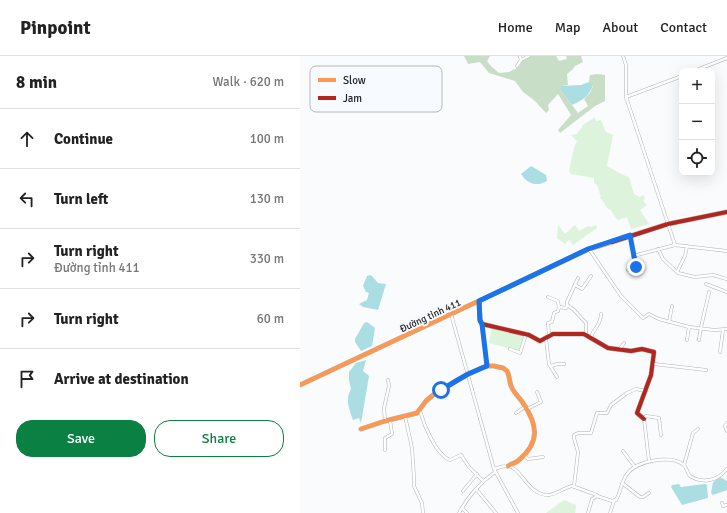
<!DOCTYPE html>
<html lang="en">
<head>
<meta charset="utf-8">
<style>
  :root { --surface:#fff; --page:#f6f6f6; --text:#222; --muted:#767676; --line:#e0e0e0; --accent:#0b8043 }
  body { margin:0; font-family:Signika,sans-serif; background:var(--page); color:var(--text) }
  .controls { position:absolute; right:12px; top:12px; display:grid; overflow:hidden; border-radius:8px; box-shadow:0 4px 16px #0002 }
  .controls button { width:36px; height:36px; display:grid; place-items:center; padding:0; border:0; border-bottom:1px solid var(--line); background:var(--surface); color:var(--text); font:20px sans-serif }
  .stop { position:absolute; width:12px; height:12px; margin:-9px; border:3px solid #1a73e8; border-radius:50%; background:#fff }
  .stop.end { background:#1a73e8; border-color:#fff; box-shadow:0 1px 4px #0008 }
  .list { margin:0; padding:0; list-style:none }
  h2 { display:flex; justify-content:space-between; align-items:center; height:52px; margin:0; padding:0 16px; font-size:17px }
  h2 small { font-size:13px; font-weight:400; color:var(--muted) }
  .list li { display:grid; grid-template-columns:26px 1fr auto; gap:12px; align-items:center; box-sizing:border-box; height:60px; padding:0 16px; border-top:1px solid var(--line) }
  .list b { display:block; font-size:15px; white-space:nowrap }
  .list p { margin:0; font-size:13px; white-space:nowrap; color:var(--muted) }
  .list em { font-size:13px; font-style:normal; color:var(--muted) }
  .actions { display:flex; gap:8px; padding:12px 16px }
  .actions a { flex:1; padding:9px 0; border:1px solid var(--accent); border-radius:16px; text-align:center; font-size:14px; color:var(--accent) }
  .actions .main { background:var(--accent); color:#fff }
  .icon { flex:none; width:22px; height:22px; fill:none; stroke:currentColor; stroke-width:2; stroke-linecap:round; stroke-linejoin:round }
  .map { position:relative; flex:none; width:427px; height:457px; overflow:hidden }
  header { display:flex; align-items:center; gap:24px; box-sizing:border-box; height:56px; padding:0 20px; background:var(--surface); border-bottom:1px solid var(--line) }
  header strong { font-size:19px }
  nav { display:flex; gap:22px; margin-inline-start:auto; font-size:14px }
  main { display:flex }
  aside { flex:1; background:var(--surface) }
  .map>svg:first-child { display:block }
</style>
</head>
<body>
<header>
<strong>Pinpoint</strong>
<nav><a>Home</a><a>Map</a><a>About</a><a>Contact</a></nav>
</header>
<main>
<aside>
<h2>8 min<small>Walk · 620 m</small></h2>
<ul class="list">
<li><svg class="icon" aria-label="ahead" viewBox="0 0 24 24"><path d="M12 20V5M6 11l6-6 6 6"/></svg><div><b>Continue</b></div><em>100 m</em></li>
<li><svg class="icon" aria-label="left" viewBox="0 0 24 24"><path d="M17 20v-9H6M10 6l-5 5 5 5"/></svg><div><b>Turn left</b></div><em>130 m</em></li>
<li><svg class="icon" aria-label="right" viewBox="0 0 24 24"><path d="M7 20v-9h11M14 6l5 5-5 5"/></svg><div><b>Turn right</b><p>Đường tỉnh 411</p></div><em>330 m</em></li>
<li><svg class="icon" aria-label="right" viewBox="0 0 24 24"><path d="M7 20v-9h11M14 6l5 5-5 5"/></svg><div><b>Turn right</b></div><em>60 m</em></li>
<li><svg class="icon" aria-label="arrive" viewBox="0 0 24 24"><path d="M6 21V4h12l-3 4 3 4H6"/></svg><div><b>Arrive at destination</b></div></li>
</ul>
<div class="actions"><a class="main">Save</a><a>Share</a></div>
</aside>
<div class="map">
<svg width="427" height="457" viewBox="0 0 427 457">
  <rect width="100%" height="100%" fill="#f9fbfd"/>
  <g fill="#ddf3db">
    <polygon points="295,61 296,65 301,64 306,76 313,79 307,110 323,119 329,121 334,138 340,141 343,139 345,142 343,145 347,149 340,154 349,168 331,173 327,161 318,164 313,158 311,154 308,153 300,141 301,141 297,129 294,127 294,122 271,118 269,115 274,92 277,85 271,79 277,78 283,69"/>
    <polygon points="258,169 265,178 275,169 279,175 288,170 291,171 296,169 297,172 273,189 269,184 265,188 257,182"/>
    <polygon points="192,271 224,279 219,295 189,287"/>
    <polygon points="264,444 276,449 275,457 246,457"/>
  </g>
  <polygon fill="#c9dec7" points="164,0 190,0 187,5 191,10 199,17 209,16 219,11 222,5 231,0 256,0 259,5 267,3 266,0 281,0 283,6 275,10 273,13 267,18 268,29 262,30 260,33 278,57 288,50 284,43 290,37 293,30 289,26 290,19 297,18 305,19 305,45 295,50 260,77 258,74 271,59 258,38 248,49 249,54 246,57 235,45 223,36 215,25 189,17 180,6 168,8"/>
  <g fill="#abdee2">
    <path d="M289 26 293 29C289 41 282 44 272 49L260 33 261 30 281 29Z"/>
    <path d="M231 110 246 119 247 125C237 131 227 128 221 118Z"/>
    <polygon points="71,219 78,227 86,228 78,254 63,251 59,248 67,244 69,237 66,236 63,230 67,220"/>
    <polygon points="67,266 75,272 72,290 61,295 55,286 55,283 64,267"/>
    <path d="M66 304 63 315 69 320 61 367 59 362 53 364C49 352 45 344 51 333L49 324V316L56 307Z"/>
    <polygon points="420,421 427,425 427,434 413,439 411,437 413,426"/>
    <polygon points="379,428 381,431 405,428 407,429 408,442 382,449 371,431 372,429"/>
  </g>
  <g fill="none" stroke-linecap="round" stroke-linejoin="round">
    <defs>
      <g id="street">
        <polyline points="220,0 221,4"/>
        <polyline points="323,0 326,9 326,41 375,189"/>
        <polyline points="217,10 221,4 229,0"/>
        <polyline points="394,15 427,2"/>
        <polyline points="326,41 382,20"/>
        <polyline points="289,193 321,240 343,262 349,258 359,263 389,271 414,274 427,273"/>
        <polyline points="358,193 363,203 378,217 395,221 413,219 427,223"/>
        <polyline points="333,200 375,189 427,195"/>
        <polyline points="328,214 336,210 330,180"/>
        <polyline points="377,216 385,200 387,190"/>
        <polyline points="406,228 427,236"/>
        <polyline points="275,229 282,233 291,220"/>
        <polyline points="248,241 258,245 259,252"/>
        <polyline points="267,249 267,246 278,222"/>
        <polyline points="151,258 194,413 218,457"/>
        <polyline points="369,266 372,250"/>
        <polyline points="182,268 187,310"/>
        <polyline points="249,279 248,267 252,266 254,257 258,255 259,251 266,252 267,249 274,254 286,267 286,279"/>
        <path d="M291 281C294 272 301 269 301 258"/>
        <polyline points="246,283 249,308 257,321"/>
        <polyline points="387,284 389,271"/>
        <path d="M399 284C401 267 406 252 409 236"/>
        <polyline points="210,293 220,297 226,278"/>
        <polyline points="319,294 324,287"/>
        <polyline points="420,296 423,274"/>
        <polyline points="354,308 406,314"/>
        <polyline points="251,310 257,308 264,308"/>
        <polyline points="227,353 241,346 237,336"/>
        <path d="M120 355C124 369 136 399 150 404L161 399 169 411 183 425"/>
        <polyline points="216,357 226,350"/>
        <polyline points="105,360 112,392 114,421 114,430 122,447 123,457"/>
        <polyline points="85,365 84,352 89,330 88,324"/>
        <polyline points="427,367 425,370 427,375"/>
        <polyline points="85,394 85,382 92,378 90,364"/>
        <polyline points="323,395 335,411"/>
        <polyline points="224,399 228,403 243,401"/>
        <polyline points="349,405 344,363 346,360 359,362 361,379"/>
        <polyline points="384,409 393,377 398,373"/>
        <path d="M194 413C198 412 202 410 206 410 221 409 227 440 249 439 256 438 264 432 272 430L297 439"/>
        <polyline points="322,427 340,441 343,441 349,437"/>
        <polyline points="274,430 278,396 274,382 274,379 278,377 291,377 297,357 307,357 311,349 327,337 336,333 346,335"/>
        <polyline points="176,433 196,457"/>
        <polyline points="163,435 177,418"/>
        <polyline points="422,447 423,450 427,449"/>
        <polyline points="162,452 167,457"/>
        <path d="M159 457C168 440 180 427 195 416"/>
        <path d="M288 457 292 443 297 440 312 445 316 444C321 436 321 426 327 418 336 405 371 398 384 409 387 412 387 417 390 420 403 428 417 425 427 413"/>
        <polyline points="310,457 314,445"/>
      </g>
      <g id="slow">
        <polyline points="0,329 289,193 312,186"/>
        <path d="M61 373 85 365 117 357 126 345 133 339 157 324 181 312 187 310H194L203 312 207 315C210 320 209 327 212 332 215 338 220 342 223 347 238 369 240 386 219 404 216 407 211 408 208 410"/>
      </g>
      <g id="jam">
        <polyline points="312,186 368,168 427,156"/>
        <polyline points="179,245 180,265 182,268 229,279 240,285 253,278 284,278 308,292 331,295 342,293 354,296 351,319 337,357 344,363"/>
      </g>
    </defs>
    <use href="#street" stroke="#b2b4b6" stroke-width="3.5"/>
    <use href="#slow" stroke="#b2b4b6" stroke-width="5"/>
    <use href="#jam" stroke="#b2b4b6" stroke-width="5"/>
    <use href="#street" stroke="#fefeff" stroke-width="2.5"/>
    <use href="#slow" stroke="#ff974d" stroke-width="4"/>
    <use href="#jam" stroke="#b3261e" stroke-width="4"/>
  </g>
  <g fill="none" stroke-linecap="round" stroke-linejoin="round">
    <polyline stroke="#1a73e8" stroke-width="5" points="141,334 168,318 187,310 182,268 180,264 179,245 288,193 330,179 336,211"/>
  </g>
  <g text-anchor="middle" stroke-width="4" stroke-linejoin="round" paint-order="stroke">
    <g font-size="10" fill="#1c1e20" stroke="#f7fbff">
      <text transform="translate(130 259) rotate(-25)" y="4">Đường tỉnh 411</text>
    </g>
  </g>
  <rect x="10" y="10" width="132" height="46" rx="6" fill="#f7fbff" stroke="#b5b9bc" stroke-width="1"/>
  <rect x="18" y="22" width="18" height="4" fill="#ff974d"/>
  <rect x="18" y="40" width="18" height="4" fill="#b3261e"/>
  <g font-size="11" fill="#1c1e20">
    <text x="43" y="28">Slow</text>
    <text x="43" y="46">Jam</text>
  </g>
</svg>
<div class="controls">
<button>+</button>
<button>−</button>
<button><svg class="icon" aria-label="locate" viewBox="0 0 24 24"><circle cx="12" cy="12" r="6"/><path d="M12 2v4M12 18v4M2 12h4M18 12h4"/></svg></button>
</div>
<div class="stop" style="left:141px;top:334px"></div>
<div class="stop end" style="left:336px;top:211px"></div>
</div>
</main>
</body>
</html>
